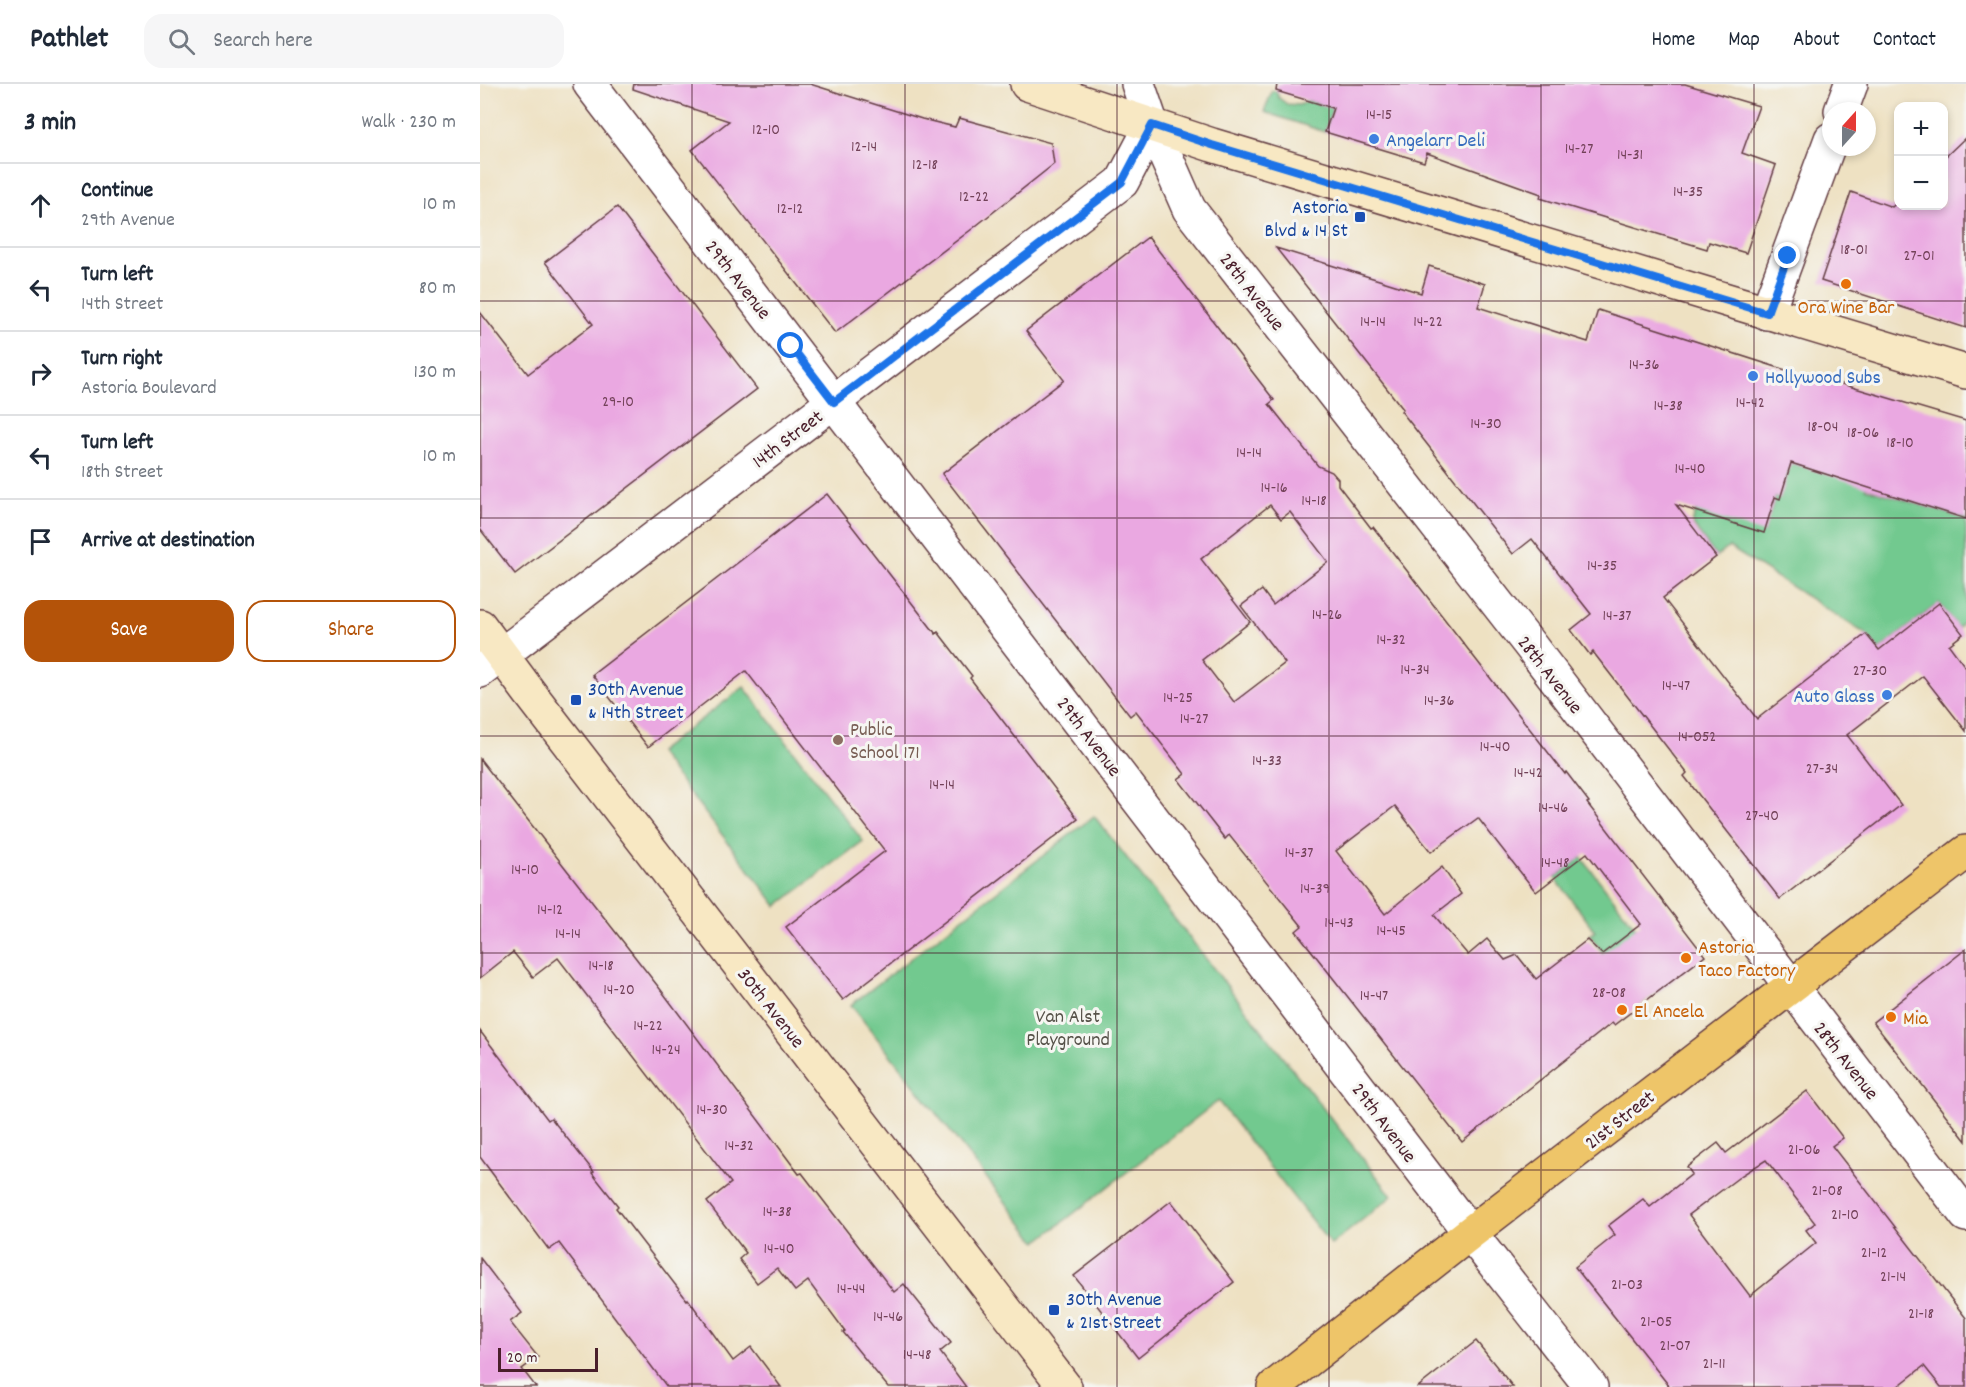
<!DOCTYPE html>
<html lang="en">
<head>
<meta charset="utf-8">
<style>
  :root { --surface:#fff; --page:#f6f6f7; --text:#1f2937; --muted:#747a83; --line:#e0e1e3; --accent:#b45309 }
  body { margin:0; font-family:Dekko,sans-serif; background:var(--page); color:var(--text) }
  .controls { position:absolute; right:18px; top:18px; display:grid; overflow:hidden; border-radius:12px; box-shadow:0 3px 9px #0003 }
  .controls button { width:54px; height:54px; display:grid; place-items:center; padding:0; border:0; border-bottom:2px solid var(--line); background:var(--surface); color:var(--text); font:30px sans-serif }
  .compass { position:absolute; left:1342px; top:18px; width:54px; height:54px; border-radius:50%; background:var(--surface); box-shadow:0 3px 9px #0003; rotate:21deg }
  .scale { position:absolute; left:18px; bottom:15px; width:100px; box-sizing:border-box; padding-left:6px; border:3px solid #4a1f2b; border-top:0; font-size:16px; line-height:21px; white-space:nowrap; color:#4a1f2b; -webkit-text-stroke:4px #f6f6f2; paint-order:stroke }
  .stop { position:absolute; width:18px; height:18px; margin:-14px; border:4px solid #1a73e8; border-radius:50%; background:#fff }
  .stop.end { background:#1a73e8; border-color:#fff; box-shadow:0 2px 6px #0008 }
  .list { margin:0; padding:0; list-style:none }
  h2 { display:flex; justify-content:space-between; align-items:center; height:78px; margin:0; padding:0 24px; font-size:26px }
  h2 small { font-size:20px; font-weight:400; color:var(--muted) }
  .list li { display:grid; grid-template-columns:39px 1fr auto; gap:18px; align-items:center; box-sizing:border-box; height:84px; padding:0 24px; border-top:2px solid var(--line) }
  .list b { display:block; font-size:22px; white-space:nowrap }
  .list p { margin:0; font-size:20px; white-space:nowrap; color:var(--muted) }
  .list em { font-size:20px; font-style:normal; color:var(--muted) }
  .actions { display:flex; gap:12px; padding:18px 24px }
  .actions a { flex:1; padding:14px 0; border:2px solid var(--accent); border-radius:18px; text-align:center; font-size:21px; color:var(--accent) }
  .actions .main { background:var(--accent); color:#fff }
  .icon { flex:none; width:33px; height:33px; fill:none; stroke:currentColor; stroke-width:2; stroke-linecap:round; stroke-linejoin:round }
  .map { position:relative; flex:none; width:1486px; height:1303px; overflow:hidden }
  header { display:flex; align-items:center; gap:36px; box-sizing:border-box; height:84px; padding:0 30px; background:var(--surface); border-bottom:2px solid var(--line) }
  header strong { font-size:28px }
  nav { display:flex; gap:33px; margin-inline-start:auto; font-size:21px }
  .search { width:420px; height:54px; background:var(--page); display:flex; align-items:center; gap:15px; box-sizing:border-box; padding:0 21px; border-radius:18px; color:var(--muted); font-size:22px }
  main { display:flex }
  aside { flex:1; background:var(--surface) }
  .map>svg:first-child { display:block }
</style>
</head>
<body>
<header>
<strong>Pathlet</strong>
<div class="search"><svg class="icon" aria-label="search" viewBox="0 0 24 24"><circle cx="10" cy="10" r="6"/><path d="M15 15l6 6"/></svg>Search here</div>
<nav><a>Home</a><a>Map</a><a>About</a><a>Contact</a></nav>
</header>
<main>
<aside>
<h2>3 min<small>Walk · 230 m</small></h2>
<ul class="list">
<li><svg class="icon" aria-label="ahead" viewBox="0 0 24 24"><path d="M12 20V5M6 11l6-6 6 6"/></svg><div><b>Continue</b><p>29th Avenue</p></div><em>10 m</em></li>
<li><svg class="icon" aria-label="left" viewBox="0 0 24 24"><path d="M17 20v-9H6M10 6l-5 5 5 5"/></svg><div><b>Turn left</b><p>14th Street</p></div><em>80 m</em></li>
<li><svg class="icon" aria-label="right" viewBox="0 0 24 24"><path d="M7 20v-9h11M14 6l5 5-5 5"/></svg><div><b>Turn right</b><p>Astoria Boulevard</p></div><em>130 m</em></li>
<li><svg class="icon" aria-label="left" viewBox="0 0 24 24"><path d="M17 20v-9H6M10 6l-5 5 5 5"/></svg><div><b>Turn left</b><p>18th Street</p></div><em>10 m</em></li>
<li><svg class="icon" aria-label="arrive" viewBox="0 0 24 24"><path d="M6 21V4h12l-3 4 3 4H6"/></svg><div><b>Arrive at destination</b></div></li>
</ul>
<div class="actions"><a class="main">Save</a><a>Share</a></div>
</aside>
<div class="map">
<svg width="1486" height="1303" viewBox="0 0 1486 1303">
  <rect width="100%" height="100%" fill="#f6f6f2"/>
  <filter id="ink" filterUnits="userSpaceOnUse"><feTurbulence type="fractalNoise" baseFrequency=".0167" numOctaves="2"/><feDisplacementMap in="SourceGraphic" scale="12" xChannelSelector="R" yChannelSelector="G"/><feConvolveMatrix kernelMatrix="1 2 1 2 8 2 1 2 1" color-interpolation-filters="sRGB"/></filter>
  <filter id="wash" filterUnits="userSpaceOnUse"><feTurbulence type="fractalNoise" baseFrequency=".008" numOctaves="4" result="noise"/><feDisplacementMap in="SourceGraphic" scale="24" xChannelSelector="R" yChannelSelector="G"/><feGaussianBlur stdDeviation="1.35" result="paint"/><feColorMatrix in="noise" values="0 0 0 0 0 0 0 0 0 0 0 0 0 0 0 0 0 1.4 0 .05"/><feComposite in="paint" operator="in"/></filter>
  <g filter="url(#wash)">
    <rect width="100%" height="100%" fill="#eee1c2"/>
    <g fill="#72c98f" stroke="#5e745d" stroke-width="1.5">
      <polygon points="792,7 796,7 799,14 807,20 819,21 829,17 853,24 845,48 784,28"/>
      <polygon points="1240,349 1284,448 1295,413 1300,414 1311,379 1348,390 1390,389 1386,404 1486,435 1486,533 1478,544 1459,519 1399,566 1386,550 1249,463 1236,473 1212,439"/>
      <polygon points="264,603 383,757 297,822 178,668"/>
      <polygon points="614,732 912,1112 851,1161 738,1017 557,1158 371,921"/>
      <polygon points="1101,773 1195,894 1160,921 1110,851 1115,847 1075,794"/>
    </g>
    <g id="blocks">
      <g fill="#eaa8e1" fill-rule="evenodd">
        <polygon points="154,0 330,0 442,35 475,43 479,34 571,59 574,80 492,145 355,249 212,66 249,37 153,5"/>
        <polygon points="797,0 1205,0 1279,22 1262,69 1296,81 1266,169 1229,158 1227,165 1060,114 1061,110 947,69 944,78 845,48 853,24 796,7"/>
        <polygon points="1486,53 1486,244 1341,197 1371,108 1412,123 1419,117 1419,122 1464,122 1464,74"/>
        <polygon points="137,123 277,305 35,490 0,445 0,228 48,290 113,240 65,178"/>
        <path d="M668 153 794 316 789 320 838 382 852 388 858 395V401L891 444 893 443 1060 658 1085 690 1086 688 1109 718 1107 719 1225 872 1134 941 1132 939 982 1058 816 847 822 842 749 751 745 755 698 695 705 690 656 627 650 632 462 390 584 296 546 247ZM790 421 801 435 810 428 848 478 793 521 782 506 761 522 805 579 754 618 722 576 770 538 721 475ZM915 722 951 768 998 734 1056 808 1107 769 1161 840 1122 870 1107 856 1056 895 1037 871 1025 876 1007 855 988 871 954 831 981 810 962 783 905 830 856 767Z"/>
        <polygon points="796,164 941,209 949,182 1005,200 998,223 1108,258 1118,226 1337,296 1338,293 1486,337 1486,435 1311,379 1300,415 1295,413 1284,449 1196,421 1236,473 1183,514 1277,635 1386,550 1399,566 1459,519 1483,550 1469,561 1486,584 1486,647 1443,592 1367,651 1421,721 1300,815 1204,692 1207,689 1113,568 1110,571 1091,546 1111,530 1052,455 1033,470 921,327 923,325"/>
        <polygon points="347,410 456,550 458,548 492,592 490,594 598,735 363,916 306,843 405,767 266,587 168,663 112,591"/>
        <polygon points="0,675 184,910 319,1090 322,1089 414,1208 424,1200 471,1259 460,1268 486,1303 408,1303 363,1248 365,1247 328,1197 315,1207 297,1184 277,1199 259,1175 266,1169 227,1118 251,1099 78,874 53,893 33,868 0,894"/>
        <polygon points="1486,865 1486,1057 1393,938"/>
        <polygon points="0,947 68,1036 71,1034 114,1088 112,1089 138,1122 136,1124 207,1216 208,1215 253,1277 271,1263 301,1303 187,1303 79,1159 69,1166 0,1073"/>
        <path d="M1327 1007 1363 1054 1352 1062 1486 1234V1303H1461L1444 1282 1417 1303H1190L1095 1183 1135 1151 1128 1142 1163 1115 1170 1123 1212 1090 1207 1083 1238 1059 1246 1069ZM1286 1076 1335 1139 1326 1146 1336 1159 1270 1212 1209 1131 1262 1091Z"/>
        <polygon points="691,1117 754,1198 658,1274 594,1192"/>
        <polygon points="0,1174 42,1229 30,1238 58,1273 42,1285 56,1303 0,1303"/>
        <polygon points="996,1257 1033,1303 938,1303"/>
      </g>
    </g>
  </g>
  <g filter="url(#ink)">
    <use href="#blocks" fill-opacity="0" stroke="#633c42" stroke-width="1.5"/>
    <g fill="none" stroke-linecap="round" stroke-linejoin="round">
      <defs>
        <g id="street">
          <polyline points="110,0 990,1149 1111,1303"/>
          <polyline points="658,0 672,41 709,125 1049,560 1486,1131"/>
          <polyline points="1361,27 1371,0"/>
          <polyline points="1287,229 1351,55"/>
          <polyline points="0,587 642,98 672,41"/>
        </g>
        <g id="secondary">
          <polyline points="547,0 732,61 1486,288"/>
          <polyline points="0,542 49,608 585,1303"/>
        </g>
        <polyline id="primary" points="794,1303 990,1149 1486,768"/>
      </defs>
      <use href="#street" stroke="#633c42" stroke-width="36"/>
      <use href="#secondary" stroke="#633c42" stroke-width="36"/>
      <use href="#primary" stroke="#633c42" stroke-width="36"/>
      <use href="#street" stroke="#fff" stroke-width="33"/>
      <use href="#secondary" stroke="#f8e8c3" stroke-width="33"/>
      <use href="#primary" stroke="#eec569" stroke-width="33"/>
    </g>
  </g>
  <g fill="none" stroke-linecap="round" stroke-linejoin="round" filter="url(#ink)">
    <polyline stroke="#1a73e8" stroke-width="8" points="311,262 354,318 642,98 672,41 732,61 1287,229 1308,172"/>
  </g>
  <path fill="none" stroke="#4a1f2b" stroke-width="1.5" stroke-opacity="0.55" d="M212 0V1303M425 0V1303M637 0V1303M849 0V1303M1061 0V1303M1274 0V1303M0 217H1486M0 434H1486M0 652H1486M0 869H1486M0 1086H1486"/>
  <g fill="#3f7fe0" stroke="#f6f6f2" stroke-width="2">
    <circle cx="894" cy="55" r="6"/>
    <circle cx="1273" cy="292" r="6"/>
    <circle cx="1407" cy="611" r="6"/>
  </g>
  <g fill="#1a4fb4" stroke="#f6f6f2" stroke-width="2">
    <rect x="874" y="127" width="12" height="12" rx="3"/>
    <rect x="90" y="610" width="12" height="12" rx="3"/>
    <rect x="568" y="1220" width="12" height="12" rx="3"/>
  </g>
  <g fill="#e8710a" stroke="#f6f6f2" stroke-width="2">
    <circle cx="1366" cy="200" r="6"/>
    <circle cx="1206" cy="874" r="6"/>
    <circle cx="1142" cy="926" r="6"/>
    <circle cx="1411" cy="933" r="6"/>
  </g>
  <circle fill="#8d6e63" stroke="#f6f6f2" stroke-width="2" cx="358" cy="656" r="6"/>
  <g text-anchor="middle" stroke-width="6" stroke-linejoin="round" paint-order="stroke">
    <g font-size="16" fill="#724158">
      <text x="899" y="35">14-15</text>
      <text x="286" y="50">12-10</text>
      <text x="384" y="67">12-14</text>
      <text x="1099" y="69">14-27</text>
      <text x="1150" y="75">14-31</text>
      <text x="445" y="85">12-18</text>
      <text x="1208" y="112">14-35</text>
      <text x="494" y="117">12-22</text>
      <text x="310" y="129">12-12</text>
      <text x="1374" y="170">18-01</text>
      <text x="1439" y="176">27-01</text>
      <text x="893" y="242">14-14</text>
      <text x="948" y="242">14-22</text>
      <text x="1164" y="285">14-36</text>
      <text x="138" y="322">29-10</text>
      <text x="1270" y="323">14-42</text>
      <text x="1188" y="326">14-38</text>
      <text x="1006" y="344">14-30</text>
      <text x="1343" y="347">18-04</text>
      <text x="1383" y="353">18-06</text>
      <text x="1420" y="363">18-10</text>
      <text x="769" y="373">14-14</text>
      <text x="1210" y="389">14-40</text>
      <text x="794" y="408">14-16</text>
      <text x="834" y="421">14-18</text>
      <text x="1122" y="486">14-35</text>
      <text x="847" y="535">14-26</text>
      <text x="1137" y="536">14-37</text>
      <text x="911" y="560">14-32</text>
      <text x="935" y="590">14-34</text>
      <text x="1390" y="591">27-30</text>
      <text x="1196" y="606">14-47</text>
      <text x="698" y="618">14-25</text>
      <text x="959" y="621">14-36</text>
      <text x="714" y="639">14-27</text>
      <text x="1217" y="657">14-052</text>
      <text x="1015" y="667">14-40</text>
      <text x="787" y="681">14-33</text>
      <text x="1342" y="689">27-34</text>
      <text x="1048" y="693">14-42</text>
      <text x="462" y="705">14-14</text>
      <text x="1073" y="728">14-46</text>
      <text x="1282" y="736">27-40</text>
      <text x="819" y="773">14-37</text>
      <text x="1075" y="783">14-48</text>
      <text x="45" y="790">14-10</text>
      <text x="835" y="809">14-39</text>
      <text x="70" y="830">14-12</text>
      <text x="859" y="843">14-43</text>
      <text x="911" y="851">14-45</text>
      <text x="88" y="854">14-14</text>
      <text x="121" y="886">14-18</text>
      <text x="139" y="910">14-20</text>
      <text x="1129" y="913">28-08</text>
      <text x="894" y="916">14-47</text>
      <text x="168" y="946">14-22</text>
      <text x="186" y="970">14-24</text>
      <text x="232" y="1030">14-30</text>
      <text x="259" y="1066">14-32</text>
      <text x="1324" y="1070">21-06</text>
      <text x="1347" y="1111">21-08</text>
      <text x="297" y="1132">14-38</text>
      <text x="1365" y="1135">21-10</text>
      <text x="299" y="1169">14-40</text>
      <text x="1394" y="1173">21-12</text>
      <text x="1413" y="1197">21-14</text>
      <text x="1147" y="1205">21-03</text>
      <text x="371" y="1209">14-44</text>
      <text x="1441" y="1234">21-18</text>
      <text x="408" y="1237">14-46</text>
      <text x="1176" y="1242">21-05</text>
      <text x="1195" y="1266">21-07</text>
      <text x="437" y="1275">14-48</text>
      <text x="1234" y="1284">21-11</text>
    </g>
    <g font-size="20" fill="#366cbe" stroke="#f6f6f2" text-anchor="start">
      <text x="906" y="62">Angelarr Deli</text>
      <text x="1285" y="299">Hollywood Subs</text>
      <text x="1395" y="618" text-anchor="end">Auto Glass</text>
    </g>
    <g font-size="20" fill="#164399" stroke="#f6f6f2" text-anchor="start">
      <text x="868" y="129" text-anchor="end">Astoria<tspan x="868" dy="23">Blvd &amp; 14 St</tspan></text>
      <text x="108" y="611">30th Avenue<tspan x="108" dy="23">&amp; 14th Street</tspan></text>
      <text x="586" y="1221">30th Avenue<tspan x="586" dy="23">&amp; 21st Street</tspan></text>
    </g>
    <g font-size="20" fill="#4a1f2b" stroke="#f6f6f2">
      <text transform="translate(259 195) rotate(52)" y="7">29th Avenue</text>
      <text transform="translate(773 207) rotate(52)" y="7">28th Avenue</text>
      <text transform="translate(307 354) rotate(-37)" y="7">14th Street</text>
      <text transform="translate(1071 590) rotate(52)" y="7">28th Avenue</text>
      <text transform="translate(610 652) rotate(53)" y="7">29th Avenue</text>
      <text transform="translate(292 923) rotate(52)" y="7">30th Avenue</text>
      <text transform="translate(1367 976) rotate(52)" y="7">28th Avenue</text>
      <text transform="translate(1139 1035) rotate(-38)" y="7">21st Street</text>
      <text transform="translate(905 1038) rotate(53)" y="7">29th Avenue</text>
    </g>
    <g font-size="20" fill="#c56008" stroke="#f6f6f2" text-anchor="start">
      <text x="1366" y="229" text-anchor="middle">Ora Wine Bar</text>
      <text x="1218" y="869">Astoria<tspan x="1218" dy="23">Taco Factory</tspan></text>
      <text x="1154" y="933">El Ancela</text>
      <text x="1423" y="940">Mia</text>
    </g>
    <g font-size="20" fill="#785e54" stroke="#f6f6f2" text-anchor="start">
      <text x="370" y="651">Public<tspan x="370" dy="23">School 171</tspan></text>
    </g>
    <g font-size="20" fill="#565249" stroke="#f6f6f2">
      <text x="588" y="938">Van Alst<tspan x="588" dy="23">Playground</tspan></text>
    </g>
  </g>
</svg>
<div class="controls">
<button>+</button>
<button>−</button>
</div>
<svg class="compass" viewBox="-18 -18 36 36"><path d="M0-13l5 13h-10z" fill="#e53935"/><path d="M0 13l5-13h-10z" fill="#747a83"/></svg>
<div class="scale">20 m</div>
<div class="stop" style="left:311px;top:262px"></div>
<div class="stop end" style="left:1308px;top:172px"></div>
</div>
</main>
</body>
</html>
